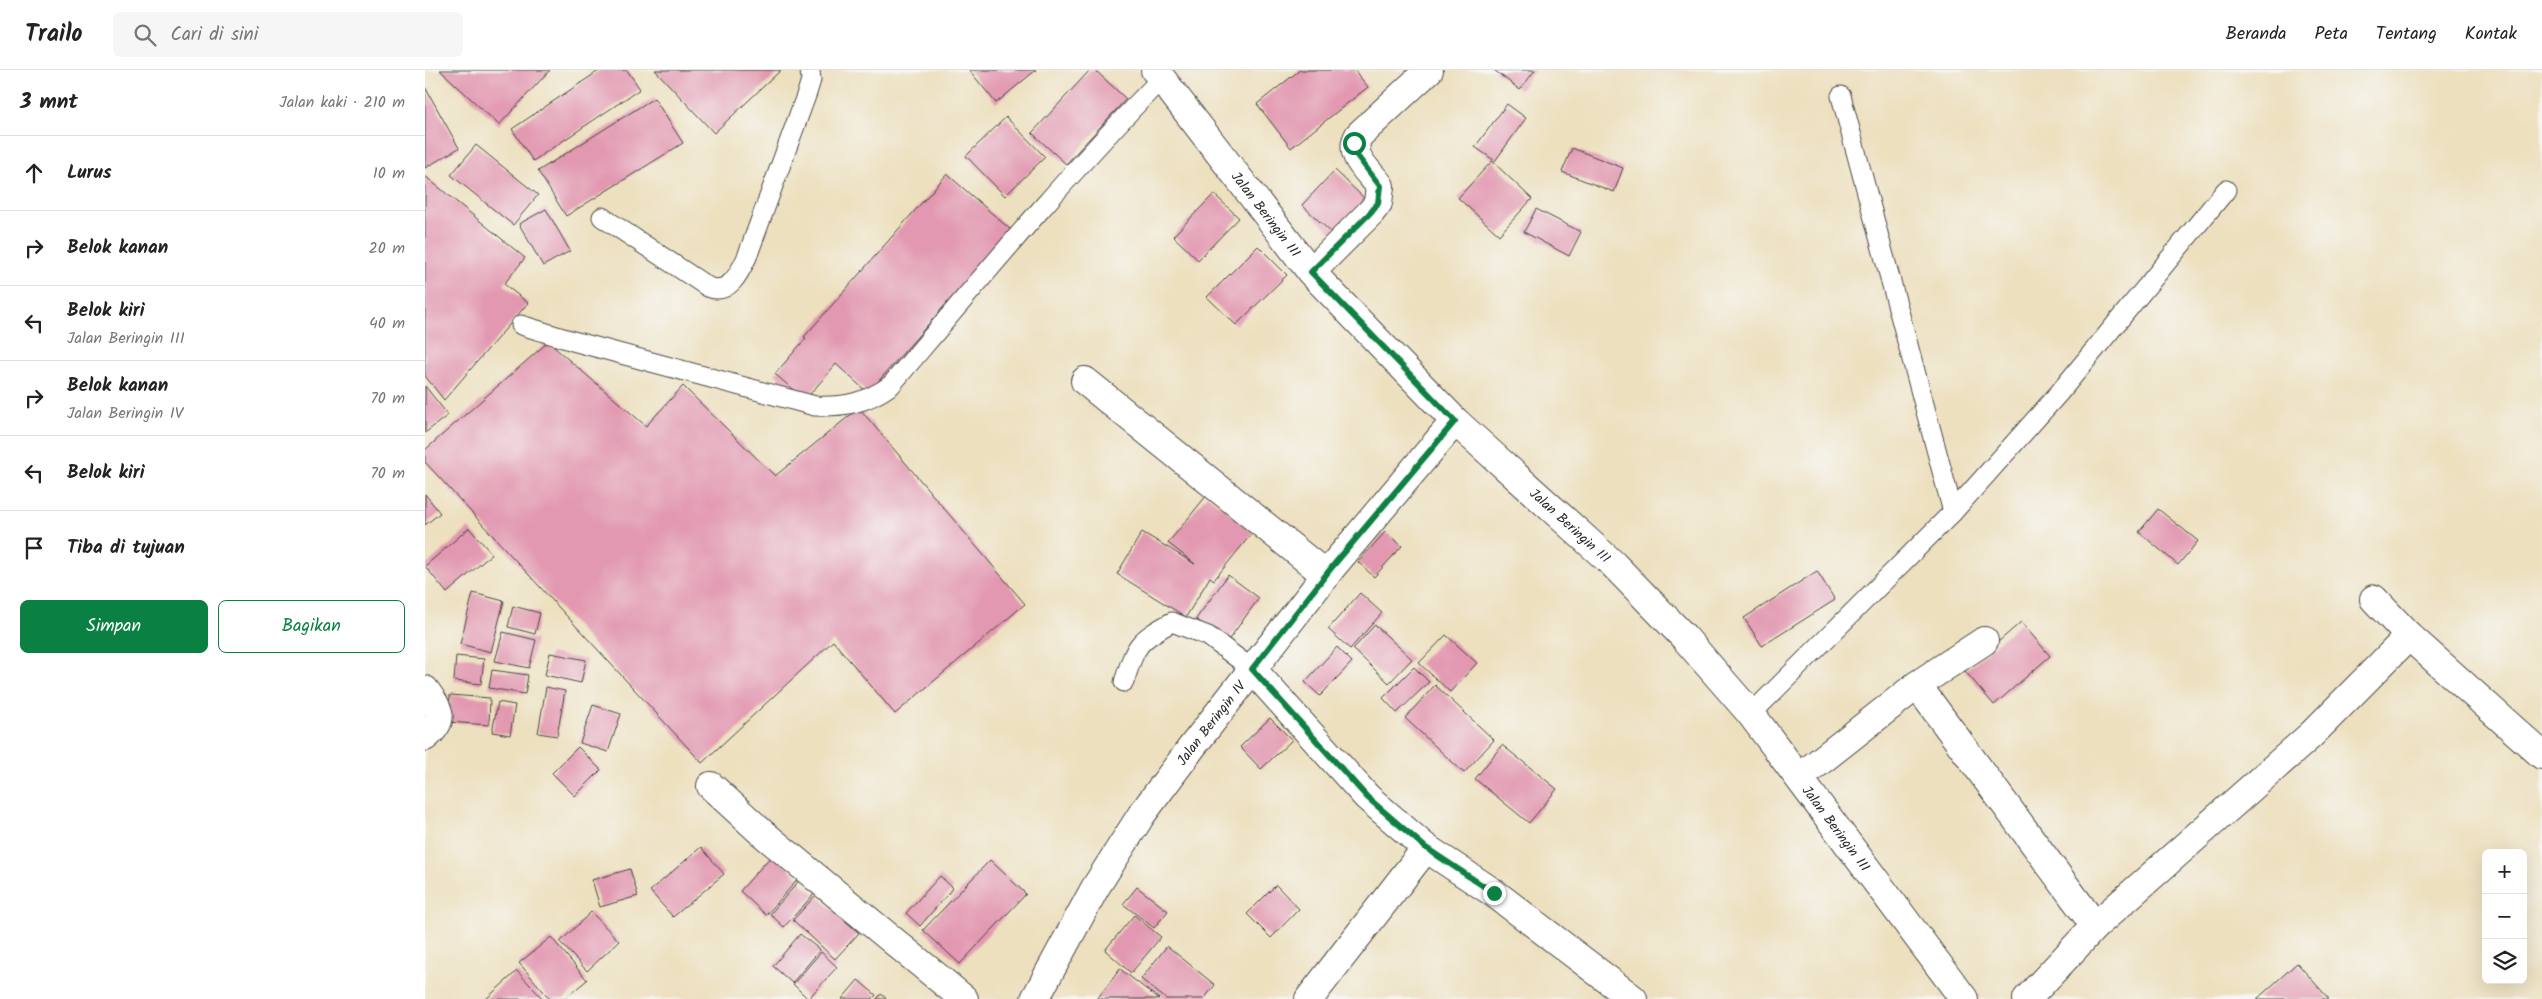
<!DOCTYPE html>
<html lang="id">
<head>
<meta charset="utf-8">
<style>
  :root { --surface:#fff; --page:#f6f6f6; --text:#222; --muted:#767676; --line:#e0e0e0; --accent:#0b8043 }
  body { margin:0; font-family:Kalam,sans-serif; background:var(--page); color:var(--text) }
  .controls { position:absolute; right:15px; bottom:15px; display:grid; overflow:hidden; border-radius:8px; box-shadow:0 5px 20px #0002 }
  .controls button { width:45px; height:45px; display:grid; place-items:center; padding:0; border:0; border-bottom:1px solid var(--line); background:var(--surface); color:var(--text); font:25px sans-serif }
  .stop { position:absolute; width:15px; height:15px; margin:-11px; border:4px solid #0b8043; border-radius:50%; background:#fff }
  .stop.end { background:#0b8043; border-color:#fff; box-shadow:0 1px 5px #0008 }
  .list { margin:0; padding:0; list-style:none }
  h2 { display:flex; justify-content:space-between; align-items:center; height:65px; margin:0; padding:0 20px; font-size:21px }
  h2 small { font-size:16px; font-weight:400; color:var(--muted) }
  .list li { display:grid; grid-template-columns:32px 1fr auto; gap:15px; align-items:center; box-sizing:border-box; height:75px; padding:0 20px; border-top:1px solid var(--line) }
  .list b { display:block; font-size:19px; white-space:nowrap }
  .list p { margin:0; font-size:16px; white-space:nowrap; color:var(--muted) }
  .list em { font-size:16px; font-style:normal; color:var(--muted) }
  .actions { display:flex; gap:10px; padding:15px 20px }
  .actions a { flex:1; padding:11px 0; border:1px solid var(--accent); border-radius:8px; text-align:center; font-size:18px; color:var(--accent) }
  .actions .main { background:var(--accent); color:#fff }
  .icon { flex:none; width:28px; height:28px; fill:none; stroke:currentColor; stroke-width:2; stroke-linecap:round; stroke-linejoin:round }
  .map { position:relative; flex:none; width:2117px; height:929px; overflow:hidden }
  header { display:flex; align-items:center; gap:30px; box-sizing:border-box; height:70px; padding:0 25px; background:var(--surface); border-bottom:1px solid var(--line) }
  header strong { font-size:24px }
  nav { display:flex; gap:28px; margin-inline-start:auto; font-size:18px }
  .search { width:350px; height:45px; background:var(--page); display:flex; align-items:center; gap:12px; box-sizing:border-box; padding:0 18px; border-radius:8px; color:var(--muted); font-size:19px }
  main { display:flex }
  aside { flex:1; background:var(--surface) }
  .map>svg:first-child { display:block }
</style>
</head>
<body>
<header>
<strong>Trailo</strong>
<div class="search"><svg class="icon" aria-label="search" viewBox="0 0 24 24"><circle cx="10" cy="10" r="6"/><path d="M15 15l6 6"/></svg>Cari di sini</div>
<nav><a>Beranda</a><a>Peta</a><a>Tentang</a><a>Kontak</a></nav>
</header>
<main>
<aside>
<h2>3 mnt<small>Jalan kaki · 210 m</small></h2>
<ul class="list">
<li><svg class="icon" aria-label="ahead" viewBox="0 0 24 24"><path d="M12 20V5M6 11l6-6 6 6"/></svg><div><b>Lurus</b></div><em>10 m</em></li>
<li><svg class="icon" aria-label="right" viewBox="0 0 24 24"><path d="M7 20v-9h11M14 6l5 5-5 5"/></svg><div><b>Belok kanan</b></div><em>20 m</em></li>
<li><svg class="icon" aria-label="left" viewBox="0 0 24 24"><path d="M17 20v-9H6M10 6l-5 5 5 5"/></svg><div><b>Belok kiri</b><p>Jalan Beringin III</p></div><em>40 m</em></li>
<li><svg class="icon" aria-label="right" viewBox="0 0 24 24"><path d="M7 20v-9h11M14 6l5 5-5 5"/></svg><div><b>Belok kanan</b><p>Jalan Beringin IV</p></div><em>70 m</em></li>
<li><svg class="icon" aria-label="left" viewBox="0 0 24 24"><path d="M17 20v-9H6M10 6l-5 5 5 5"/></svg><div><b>Belok kiri</b></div><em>70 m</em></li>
<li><svg class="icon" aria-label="arrive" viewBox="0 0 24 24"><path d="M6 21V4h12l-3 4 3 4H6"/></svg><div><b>Tiba di tujuan</b></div></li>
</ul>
<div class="actions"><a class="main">Simpan</a><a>Bagikan</a></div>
</aside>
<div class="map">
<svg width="2117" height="929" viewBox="0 0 2117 929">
  <rect width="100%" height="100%" fill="#f6f6f2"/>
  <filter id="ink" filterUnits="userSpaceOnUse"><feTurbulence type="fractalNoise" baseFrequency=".02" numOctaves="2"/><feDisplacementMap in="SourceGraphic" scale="10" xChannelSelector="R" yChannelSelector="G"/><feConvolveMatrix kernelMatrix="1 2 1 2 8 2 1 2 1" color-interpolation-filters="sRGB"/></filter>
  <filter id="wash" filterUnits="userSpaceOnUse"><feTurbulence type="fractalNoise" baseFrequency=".0096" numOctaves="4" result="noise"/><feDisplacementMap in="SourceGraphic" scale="20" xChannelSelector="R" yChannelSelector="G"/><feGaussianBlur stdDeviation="1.12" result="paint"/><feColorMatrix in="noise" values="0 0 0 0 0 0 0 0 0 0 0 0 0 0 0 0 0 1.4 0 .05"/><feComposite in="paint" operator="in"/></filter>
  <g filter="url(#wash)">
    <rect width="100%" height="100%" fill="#ede0bf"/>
    <g id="blocks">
      <g fill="#e298b0">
        <polygon points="15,0 125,0 74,55"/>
        <polygon points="175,0 202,0 215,19 108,91 87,59"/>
        <polygon points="230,0 356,0 289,63"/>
        <polygon points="544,0 611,0 571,33"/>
        <polygon points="665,0 670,0 701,29 641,94 607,63"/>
        <polygon points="875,0 929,0 943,17 866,78 832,34"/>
        <polygon points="1069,0 1110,0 1095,20"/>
        <polygon points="0,17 34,78 0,98"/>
        <polygon points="229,28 258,73 141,146 113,101"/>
        <polygon points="1082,34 1101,48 1070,91 1050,77"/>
        <polygon points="581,47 620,87 580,126 541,86"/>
        <polygon points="51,75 113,125 88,155 26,105"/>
        <polygon points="1147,78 1198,98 1189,122 1137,102"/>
        <polygon points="1067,91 1107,129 1074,165 1033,128"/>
        <polygon points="910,100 943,132 910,166 877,135"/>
        <polygon points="522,104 586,160 443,323 411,294 380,330 350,304 381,268 379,267"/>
        <polygon points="0,106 100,188 79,214 103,233 19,330 0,306"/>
        <polygon points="789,124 814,148 773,190 748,166"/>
        <polygon points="121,139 145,181 118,196 94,154"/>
        <polygon points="1111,139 1156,162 1144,186 1099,162"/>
        <polygon points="833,176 862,205 811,255 782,227"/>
        <polygon points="123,272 221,356 258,316 350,406 434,338 600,534 470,644 408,571 277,693 0,392 0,380"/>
        <polygon points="0,316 23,345 0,363"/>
        <polygon points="0,424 15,443 0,455"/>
        <polygon points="782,425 828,462 789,510 785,507 761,547 692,504 717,462 770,494 743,473"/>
        <polygon points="1733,439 1773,471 1753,495 1714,462"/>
        <polygon points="44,458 67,484 22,523 0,496"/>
        <polygon points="960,462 977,476 949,507 933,492"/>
        <polygon points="1392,501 1410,530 1337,576 1319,548"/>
        <polygon points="803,505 834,528 802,572 771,549"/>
        <polygon points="48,523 79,531 66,582 35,574"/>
        <polygon points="935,523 957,543 925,579 903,559"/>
        <polygon points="88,536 115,543 110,564 83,557"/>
        <polygon points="1596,552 1625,586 1569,635 1540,601"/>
        <polygon points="950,555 987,589 964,613 928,579"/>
        <polygon points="78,562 111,570 104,598 70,591"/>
        <polygon points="1021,565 1052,593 1025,622 994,593"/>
        <polygon points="912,577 927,592 895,626 880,612"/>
        <polygon points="125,583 161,590 156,613 120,605"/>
        <polygon points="31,586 59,589 56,614 29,611"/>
        <polygon points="989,597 1004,612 972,643 958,628"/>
        <polygon points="67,600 103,605 100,624 64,618"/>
        <polygon points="1010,615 1069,670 1039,703 980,648"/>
        <polygon points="121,617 140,621 132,666 113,663"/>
        <polygon points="25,625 65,628 64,655 23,652"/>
        <polygon points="73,632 90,635 85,665 67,662"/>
        <polygon points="168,635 196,644 183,682 155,673"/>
        <polygon points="845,648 867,670 836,699 815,677"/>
        <polygon points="1077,675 1132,719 1104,753 1050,709"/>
        <polygon points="153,677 176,700 150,726 127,703"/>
        <polygon points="276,777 299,804 248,847 225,821"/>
        <polygon points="348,784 374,808 341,845 315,821"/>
        <polygon points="565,790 601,824 535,894 498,860"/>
        <polygon points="205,799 213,826 175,837 167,810"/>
        <polygon points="515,806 528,818 495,856 481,843"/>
        <polygon points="374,811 389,824 359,857 345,844"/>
        <polygon points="851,815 874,839 846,868 822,844"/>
        <polygon points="712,817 743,841 729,858 698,834"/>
        <polygon points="391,825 434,863 410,889 368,850"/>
        <polygon points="166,842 194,871 162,901 135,872"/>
        <polygon points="709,845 736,867 706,903 680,880"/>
        <polygon points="375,864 395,880 367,913 348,896"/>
        <polygon points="126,867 162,910 139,929 125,929 94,893"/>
        <polygon points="742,876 790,915 779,929 741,929 716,909"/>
        <polygon points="396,882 412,897 383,929 368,914"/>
        <polygon points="1872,893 1904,929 1832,929"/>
        <polygon points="695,899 734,929 672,929"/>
        <polygon points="92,901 118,929 61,929"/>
        <polygon points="433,910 451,925 447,929 417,929"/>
        <polygon points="456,924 462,929 452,929"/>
      </g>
    </g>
  </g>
  <g filter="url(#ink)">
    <use href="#blocks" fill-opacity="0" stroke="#484641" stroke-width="1"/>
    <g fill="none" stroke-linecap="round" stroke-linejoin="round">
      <defs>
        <g id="service">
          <polyline points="1416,26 1528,442"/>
          <path d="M177 147 283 217C304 226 315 202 322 187L382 23 386 10 385 0"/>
          <path d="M96 255 148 271 390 336C420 337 441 333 466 315 554 211 641 106 736 9"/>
          <path d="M699 612C711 575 712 571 747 552L783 566 827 599"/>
          <polyline points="1326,644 1528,442 1634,323 1801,120"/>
        </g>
        <g id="minor">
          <path d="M886 202 946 142 953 133 955 116C943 100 922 85 934 65L1004 0"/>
          <polyline points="660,311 901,505"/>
          <polyline points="1949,529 1984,566 2117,685"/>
          <polyline points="827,599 942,727 1001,778"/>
          <polyline points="1492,615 1559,571"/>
          <path d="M0 620C14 640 22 649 0 667"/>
          <polyline points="1375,707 1492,615 1670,856"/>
          <polyline points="286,716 336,762 539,929"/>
          <polyline points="884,929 1001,778 1069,823 1208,929"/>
          <polyline points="1602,929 1670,856 1886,665 1984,566"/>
        </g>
        <g id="tertiary">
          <path id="s1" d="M730 0 886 202 1030 351 1188 494 1259 567 1326 644 1539 929"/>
          <path id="s2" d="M610 929 670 818 717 744 767 677 907 497 1030 351"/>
        </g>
      </defs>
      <use href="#service" stroke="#484641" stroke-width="21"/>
      <use href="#minor" stroke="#484641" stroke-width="30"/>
      <use href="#tertiary" stroke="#484641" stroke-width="30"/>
      <use href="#service" stroke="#fff" stroke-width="19"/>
      <use href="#minor" stroke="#fff" stroke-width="28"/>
      <use href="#tertiary" stroke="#fff" stroke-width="28"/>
    </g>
  </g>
  <g fill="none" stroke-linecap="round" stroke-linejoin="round" filter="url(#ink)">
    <polyline stroke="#0b8043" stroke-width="6" points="929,73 930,83 955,116 953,133 946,142 886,202 1030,351 907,497 827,599 942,727 1001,778 1069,823"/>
  </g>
  <g text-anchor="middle" stroke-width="5" stroke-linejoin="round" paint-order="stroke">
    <g font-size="14" fill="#2b2b2b" stroke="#f6f6f2">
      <text dy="5" stroke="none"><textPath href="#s1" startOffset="182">Jalan Beringin III</textPath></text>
      <text dy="5" stroke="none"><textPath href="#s1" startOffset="618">Jalan Beringin III</textPath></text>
      <text dy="5" stroke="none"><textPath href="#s2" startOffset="328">Jalan Beringin IV</textPath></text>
      <text dy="5" stroke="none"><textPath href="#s1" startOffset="1022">Jalan Beringin III</textPath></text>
    </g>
  </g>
</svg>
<div class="controls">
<button>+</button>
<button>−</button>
<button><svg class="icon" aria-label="layers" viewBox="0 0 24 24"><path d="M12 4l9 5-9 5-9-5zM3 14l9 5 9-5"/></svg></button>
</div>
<div class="stop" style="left:929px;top:73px"></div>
<div class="stop end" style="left:1069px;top:823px"></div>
</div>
</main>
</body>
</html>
